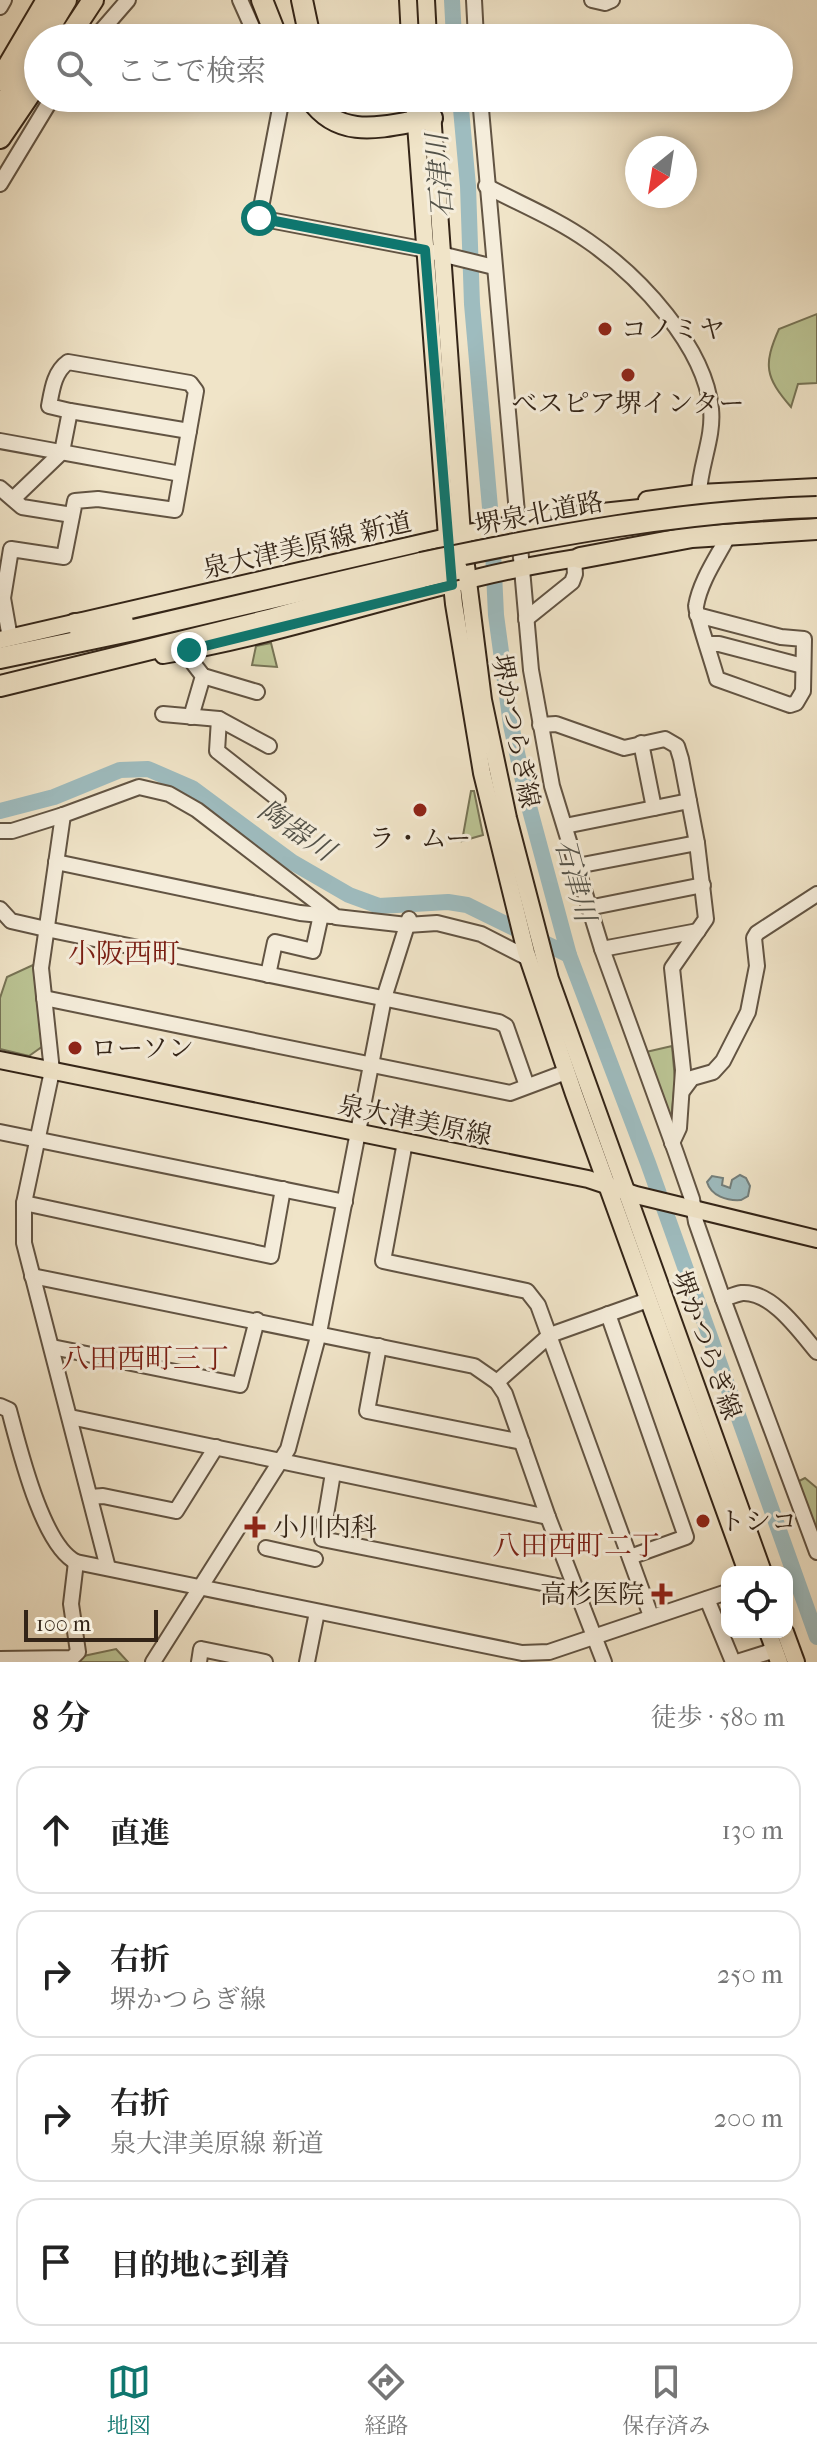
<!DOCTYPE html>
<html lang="ja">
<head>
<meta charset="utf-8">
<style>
  :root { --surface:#fff; --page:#f6f6f6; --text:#222; --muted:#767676; --line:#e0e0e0; --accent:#0f766e }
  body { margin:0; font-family:"IM FELL French Canon","Noto Serif JP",serif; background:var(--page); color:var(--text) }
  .controls { position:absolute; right:24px; bottom:24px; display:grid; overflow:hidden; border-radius:16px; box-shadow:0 4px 12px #0003 }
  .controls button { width:72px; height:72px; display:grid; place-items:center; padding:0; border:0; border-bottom:2px solid var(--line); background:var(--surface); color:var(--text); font:40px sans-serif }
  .compass { position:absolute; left:625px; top:136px; width:72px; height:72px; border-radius:50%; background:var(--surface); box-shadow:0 4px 12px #0003; rotate:210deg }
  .scale { position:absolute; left:24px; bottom:20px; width:134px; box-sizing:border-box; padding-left:8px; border:4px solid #332417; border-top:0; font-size:22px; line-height:28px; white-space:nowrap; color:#332417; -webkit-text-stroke:6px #f5eddb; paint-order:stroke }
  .stop { position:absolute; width:24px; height:24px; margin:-18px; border:6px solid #0f766e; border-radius:50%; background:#fff }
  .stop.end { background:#0f766e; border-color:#fff; box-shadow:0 2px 8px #0008 }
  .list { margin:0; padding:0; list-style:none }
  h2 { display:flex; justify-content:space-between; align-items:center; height:104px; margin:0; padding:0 32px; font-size:34px }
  h2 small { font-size:26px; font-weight:400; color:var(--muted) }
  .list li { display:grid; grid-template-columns:52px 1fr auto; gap:24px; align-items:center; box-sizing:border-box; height:128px; margin:0 16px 16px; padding:0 16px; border:2px solid var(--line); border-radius:24px }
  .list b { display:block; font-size:30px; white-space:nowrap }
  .list p { margin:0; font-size:26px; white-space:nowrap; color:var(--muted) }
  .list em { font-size:26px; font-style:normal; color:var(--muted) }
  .icon { flex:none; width:44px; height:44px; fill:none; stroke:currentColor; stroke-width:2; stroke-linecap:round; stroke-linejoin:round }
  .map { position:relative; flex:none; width:817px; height:1662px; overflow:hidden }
  .search { position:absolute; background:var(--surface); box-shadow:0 4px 12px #0003; left:24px; right:24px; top:24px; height:88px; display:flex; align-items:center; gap:20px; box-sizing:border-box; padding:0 28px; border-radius:44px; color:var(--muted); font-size:30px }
  .sheet { height:680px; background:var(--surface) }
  nav { display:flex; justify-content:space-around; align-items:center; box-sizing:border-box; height:112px; border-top:2px solid var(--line); background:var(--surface); font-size:22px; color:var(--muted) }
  nav a { display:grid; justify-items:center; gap:4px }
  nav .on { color:var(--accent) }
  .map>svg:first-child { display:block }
</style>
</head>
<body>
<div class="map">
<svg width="817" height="1662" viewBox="0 0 817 1662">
  <rect width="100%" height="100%" fill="#f0e4c8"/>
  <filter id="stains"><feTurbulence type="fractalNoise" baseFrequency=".0025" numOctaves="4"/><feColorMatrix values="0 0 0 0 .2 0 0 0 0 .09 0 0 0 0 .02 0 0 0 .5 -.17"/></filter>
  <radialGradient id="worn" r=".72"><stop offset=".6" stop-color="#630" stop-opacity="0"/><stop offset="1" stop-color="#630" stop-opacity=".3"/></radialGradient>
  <g fill="#bbc494" stroke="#777456" stroke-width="2">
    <path d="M817 314V383L798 384 791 407C765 377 763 365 779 329Z"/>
    <polygon points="271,643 277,667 252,665 256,646"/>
    <polygon points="471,791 474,791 483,835 462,841"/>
    <polygon points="33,965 43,1046 29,1056 0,1049 0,998 7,977"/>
    <polygon points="672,1046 675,1080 671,1121 646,1052"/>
    <polygon points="805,1478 817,1488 817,1529 815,1530 797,1482"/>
    <polygon points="116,1649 128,1662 76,1662 79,1657"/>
  </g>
  <path fill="#9ebcbf" stroke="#737f7c" stroke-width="2" d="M740 1175 746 1178 750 1186 748 1196 741 1200C727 1201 711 1196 707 1182L712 1176 723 1178 722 1185 730 1188 732 1180Z"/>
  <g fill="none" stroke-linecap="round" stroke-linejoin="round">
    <g stroke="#9ebcbf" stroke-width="16">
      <polyline points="452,0 454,38"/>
      <polyline points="460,98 468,186 472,304 492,530 496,615 511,725 527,799 569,955 648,1163 817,1637"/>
      <polyline points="0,811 54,797 120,770 148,769 192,788 292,862 349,895 379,906 448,902 467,905 569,955"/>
    </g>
    <defs>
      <g id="minor">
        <polyline points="240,0 257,38"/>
        <polyline points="474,0 476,38"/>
        <polyline points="592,0 605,3 612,0"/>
        <polyline points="0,7 4,0"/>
        <polyline points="95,38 128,0"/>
        <polyline points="282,98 259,218 416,248 494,267"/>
        <polyline points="480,98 531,670 552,786 602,949 676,1153 692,1199 696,1222 723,1299 817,1552"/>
        <polyline points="0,184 52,98"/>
        <path d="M486 186C520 204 557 219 588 241 639 276 705 346 711 409 714 437 700 465 699 493"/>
        <polyline points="70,411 189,431"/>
        <polyline points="0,441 181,474"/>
        <polyline points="0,488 22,507 72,515"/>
        <path d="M697 615 781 637 804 639 803 691 796 703 790 705 717 679C714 667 695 611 696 606 700 583 714 562 725 542"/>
        <polyline points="526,619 572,582 575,574 574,559"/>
        <path d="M10 638 3 598 11 549 64 557 75 501 98 499 175 510 196 391 190 383 68 362C54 372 52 390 49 406L70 411 62 452 14 498"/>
        <polyline points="709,644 719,644 803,666"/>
        <polyline points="189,650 193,663 203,676 191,717"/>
        <polyline points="203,676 257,692"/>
        <polyline points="163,714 219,719 269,746"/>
        <polyline points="219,719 217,751 278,799"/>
        <polyline points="540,725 556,724 624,748 665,739 677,746 681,759 697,843 706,919 672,968 683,1070 679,1128 672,1143"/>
        <polyline points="641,743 654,808"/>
        <polyline points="63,815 41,968 52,1071 24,1203 24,1243 108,1568"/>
        <polyline points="565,826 689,801"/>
        <polyline points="0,831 12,831 63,815 139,787 169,794 197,810 336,917 407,925 437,923 481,934 528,958"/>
        <polyline points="56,862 300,913 331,916"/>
        <polyline points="577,866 697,843"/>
        <polyline points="588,908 703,885"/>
        <polyline points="0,909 11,921 46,929 499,1022 506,1026 527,1086"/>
        <polyline points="602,949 698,931"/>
        <polyline points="268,975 275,942 313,951 321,915"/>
        <polyline points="44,998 510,1093 566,1072"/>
        <polyline points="683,1090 692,1078 713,1072 723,1061 748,1012 757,966 754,938 757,933 817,894"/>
        <polyline points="0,1132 345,1202"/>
        <polyline points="405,1142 383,1261 527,1291 538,1305 651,1616"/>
        <polyline points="24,1203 271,1256 283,1189"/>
        <polyline points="32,1276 474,1366 497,1382 505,1394 548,1517 604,1662"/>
        <path d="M723 1299C729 1297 736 1294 742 1293 772 1291 800 1332 817 1352"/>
        <polyline points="608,1314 686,1537 630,1557"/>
        <polyline points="379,1346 367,1411 522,1442"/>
        <polyline points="52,1347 240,1385 257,1320"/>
        <polyline points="497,1382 550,1335 648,1300"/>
        <path d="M0 1406 9 1410C19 1447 42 1545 76 1562L522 1653 549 1652 727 1592"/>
        <polyline points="70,1417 548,1517"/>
        <polyline points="333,1473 322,1539 577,1590"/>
        <polyline points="90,1497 103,1496 176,1511 216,1447"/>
        <polyline points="266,1548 315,1559"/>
        <polyline points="707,1599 733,1662"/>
        <polyline points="0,1659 72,1658 78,1652 71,1604 76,1562"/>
        <polyline points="153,1662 288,1449 319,1333 384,998 409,919"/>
        <polyline points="199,1662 201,1649 265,1662"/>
        <polyline points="307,1662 317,1612"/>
        <polyline points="737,1662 775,1650"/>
      </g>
      <g id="major">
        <polyline points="408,0 410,38"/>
        <polyline points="426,0 428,38"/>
        <polyline points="414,98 447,537 454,604 482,773 526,952 574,1094 747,1572"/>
        <polyline points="431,98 462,534 483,700 508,818 550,979 763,1572"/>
        <polyline points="647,500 699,493 817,487"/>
        <polyline points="0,640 447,537 526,522"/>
        <path d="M163 655C308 631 446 575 592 556"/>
        <polyline points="0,1060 588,1179 636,1195 817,1239"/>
        <polyline points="768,1632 779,1662"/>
        <polyline points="785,1632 796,1662"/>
      </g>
      <g id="highway">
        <polyline points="262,0 277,38"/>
        <polyline points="302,0 310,38"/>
        <polyline points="43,38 66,0"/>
        <polyline points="68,38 93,0"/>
        <polyline points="0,80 47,0"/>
        <path d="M310 98C341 143 387 125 432 118"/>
        <polyline points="0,110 38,47"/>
        <polyline points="0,138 38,82"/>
        <polyline points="517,523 706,503 817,498"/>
        <polyline points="580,558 692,537 817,529"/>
        <polyline points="75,624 123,622"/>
        <polyline points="0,658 134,630 421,563"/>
        <polyline points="0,686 273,619 423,577"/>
      </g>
    </defs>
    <use href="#minor" stroke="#625443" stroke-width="18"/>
    <use href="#major" stroke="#332417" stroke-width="20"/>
    <use href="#highway" stroke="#332417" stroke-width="24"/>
    <use href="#minor" stroke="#f5eddb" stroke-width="14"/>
    <use href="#major" stroke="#f0e4c8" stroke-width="16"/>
    <use href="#highway" stroke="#f0e4c8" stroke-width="20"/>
    <defs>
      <g id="highway-bridge">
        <path d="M421 563C553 535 682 511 817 507"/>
        <polyline points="423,577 457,569"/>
      </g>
    </defs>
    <use href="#highway-bridge" stroke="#332417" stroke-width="24" stroke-linecap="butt"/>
    <use href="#highway-bridge" stroke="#f0e4c8" stroke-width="20"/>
  </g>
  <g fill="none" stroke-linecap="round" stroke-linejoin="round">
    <polyline stroke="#0f766e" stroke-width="10" points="189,650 452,585 425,250 259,218"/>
  </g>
  <g fill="#8f2418" stroke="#f5eddb" stroke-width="3">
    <circle cx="605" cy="329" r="8"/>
    <circle cx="628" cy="375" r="8"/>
    <circle cx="420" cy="810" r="8"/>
    <circle cx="75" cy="1048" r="8"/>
    <circle cx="703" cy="1521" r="8"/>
    <path d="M251 1515h8v8h8v8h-8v8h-8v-8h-8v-8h8z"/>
    <path d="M658 1582h8v8h8v8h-8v8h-8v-8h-8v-8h8z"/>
  </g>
  <g text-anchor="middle" stroke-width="6" stroke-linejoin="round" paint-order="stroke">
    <g font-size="26" fill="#332417" stroke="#f5eddb" text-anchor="start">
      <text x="621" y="338">コノミヤ</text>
      <text x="628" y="412" text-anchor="middle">べスピア堺インター</text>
      <text x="420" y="847" text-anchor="middle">ラ・ムー</text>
      <text x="91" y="1057">ローソン</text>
      <text x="719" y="1530">トシコ</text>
      <text x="273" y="1536">小川内科</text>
      <text x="644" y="1603" text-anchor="end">高杉医院</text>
    </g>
    <g font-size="26" fill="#332417" stroke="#f5eddb">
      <text transform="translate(539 513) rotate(-11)" y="9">堺泉北道路</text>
      <text transform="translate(307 545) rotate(-13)" y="9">泉大津美原線 新道</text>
      <text transform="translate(516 731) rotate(79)" y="9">堺かつらぎ線</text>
      <text transform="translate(415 1120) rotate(12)" y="9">泉大津美原線</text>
      <text transform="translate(707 1345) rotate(70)" y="9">堺かつらぎ線</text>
    </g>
    <g font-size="28" font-style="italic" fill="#535249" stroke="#f5eddb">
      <text transform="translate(439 176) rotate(-94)" y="10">石津川</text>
      <text transform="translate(297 830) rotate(34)" y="10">陶器川</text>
      <text transform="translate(576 880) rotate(75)" y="10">石津川</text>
    </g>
    <g font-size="28" fill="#7a1f14" stroke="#f5eddb">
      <text x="124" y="963">小阪西町</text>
      <text x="145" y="1368">八田西町三丁</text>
      <text x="576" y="1555">八田西町二丁</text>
    </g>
  </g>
  <rect width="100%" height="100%" filter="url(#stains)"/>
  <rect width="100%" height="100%" fill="url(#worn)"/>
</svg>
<div class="controls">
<button><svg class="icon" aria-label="locate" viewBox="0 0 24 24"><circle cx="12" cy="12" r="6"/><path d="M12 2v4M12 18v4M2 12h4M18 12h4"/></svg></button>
</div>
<svg class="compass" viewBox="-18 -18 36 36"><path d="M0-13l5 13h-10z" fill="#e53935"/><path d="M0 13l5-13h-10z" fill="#767676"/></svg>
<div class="scale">100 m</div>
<div class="stop" style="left:259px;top:218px"></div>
<div class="stop end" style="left:189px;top:650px"></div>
<div class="search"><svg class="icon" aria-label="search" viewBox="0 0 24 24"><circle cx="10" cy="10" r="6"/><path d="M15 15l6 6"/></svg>ここで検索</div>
</div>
<section class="sheet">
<h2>8 分<small>徒歩 · 580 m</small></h2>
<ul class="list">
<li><svg class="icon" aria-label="ahead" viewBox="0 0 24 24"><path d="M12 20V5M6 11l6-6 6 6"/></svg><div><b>直進</b></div><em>130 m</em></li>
<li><svg class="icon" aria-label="right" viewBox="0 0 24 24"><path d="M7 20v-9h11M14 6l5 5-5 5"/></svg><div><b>右折</b><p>堺かつらぎ線</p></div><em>250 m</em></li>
<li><svg class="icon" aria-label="right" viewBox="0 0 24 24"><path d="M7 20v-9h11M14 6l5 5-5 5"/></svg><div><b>右折</b><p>泉大津美原線 新道</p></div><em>200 m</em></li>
<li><svg class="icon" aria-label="arrive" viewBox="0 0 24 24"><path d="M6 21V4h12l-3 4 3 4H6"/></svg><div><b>目的地に到着</b></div></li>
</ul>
</section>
<nav>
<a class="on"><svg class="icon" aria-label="map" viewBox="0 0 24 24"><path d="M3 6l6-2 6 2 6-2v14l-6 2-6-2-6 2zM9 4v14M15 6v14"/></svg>地図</a>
<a><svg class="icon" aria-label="directions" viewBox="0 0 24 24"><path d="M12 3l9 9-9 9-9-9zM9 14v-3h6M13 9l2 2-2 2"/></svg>経路</a>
<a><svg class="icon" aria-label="saved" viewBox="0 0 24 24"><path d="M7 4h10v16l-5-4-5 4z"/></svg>保存済み</a>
</nav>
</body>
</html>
